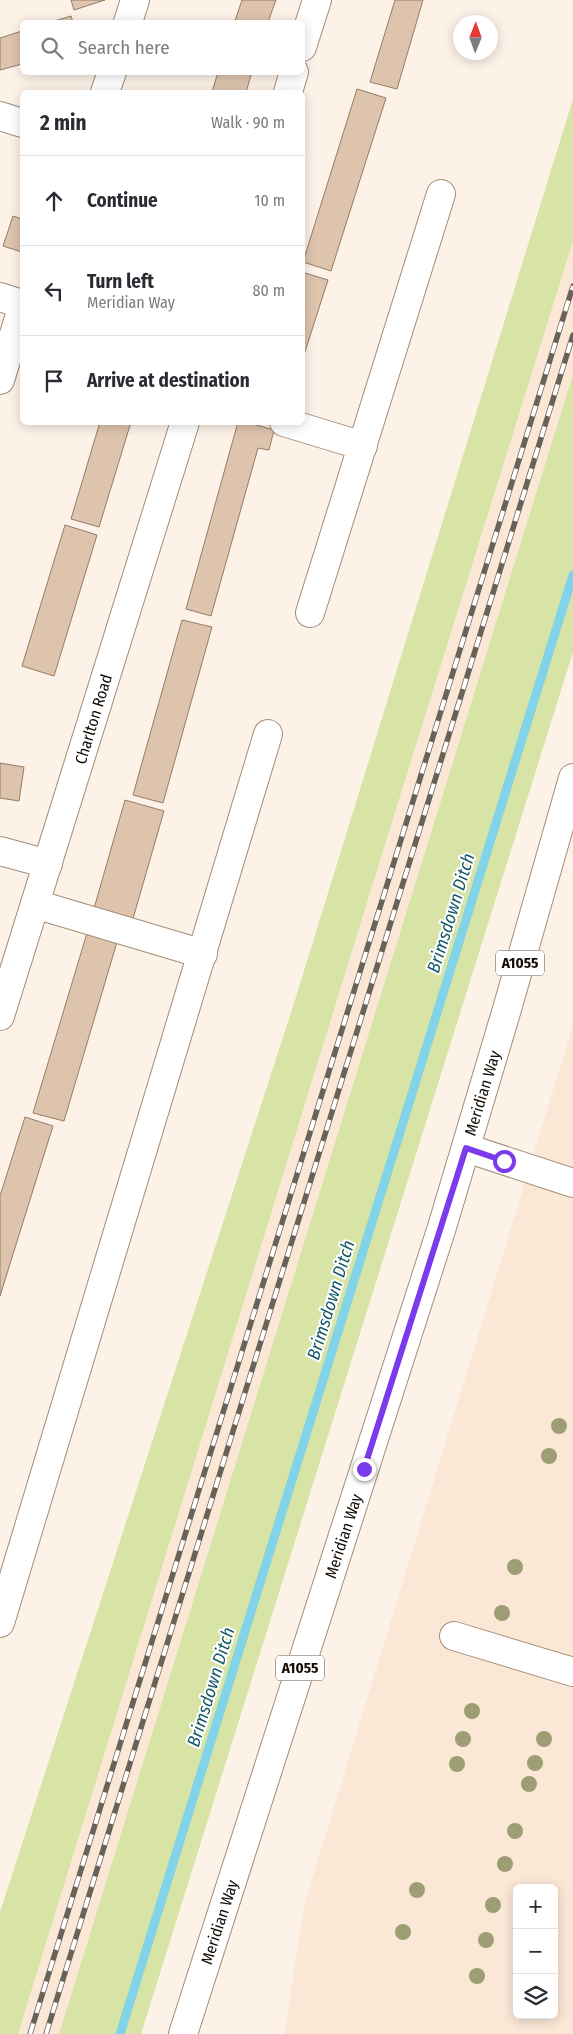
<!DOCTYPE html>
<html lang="en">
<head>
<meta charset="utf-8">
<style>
  :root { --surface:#fff; --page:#f2f2f3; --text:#2b2b33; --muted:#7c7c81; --line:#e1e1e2 }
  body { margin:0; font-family:"Fira Sans Condensed",sans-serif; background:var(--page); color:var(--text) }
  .controls { position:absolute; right:15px; bottom:15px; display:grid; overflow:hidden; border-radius:8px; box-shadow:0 2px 12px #0003 }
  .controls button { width:45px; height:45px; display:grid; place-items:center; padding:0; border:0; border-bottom:1px solid var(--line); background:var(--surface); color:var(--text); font:25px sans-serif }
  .compass { position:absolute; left:453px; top:15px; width:45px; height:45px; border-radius:50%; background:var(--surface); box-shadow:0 2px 12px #0003; rotate:1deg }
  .stop { position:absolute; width:15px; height:15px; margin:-11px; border:4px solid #7c3aed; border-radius:50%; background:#fff }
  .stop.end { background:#7c3aed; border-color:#fff; box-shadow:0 1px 5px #0008 }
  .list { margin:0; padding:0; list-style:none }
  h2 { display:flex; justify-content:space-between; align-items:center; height:65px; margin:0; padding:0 20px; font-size:21px }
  h2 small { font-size:16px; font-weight:400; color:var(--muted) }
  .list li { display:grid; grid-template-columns:32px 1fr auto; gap:15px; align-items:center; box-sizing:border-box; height:90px; padding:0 20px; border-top:1px solid var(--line) }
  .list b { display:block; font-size:19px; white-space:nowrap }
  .list p { margin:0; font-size:16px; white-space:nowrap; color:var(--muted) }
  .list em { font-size:16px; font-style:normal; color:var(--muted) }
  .icon { flex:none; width:28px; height:28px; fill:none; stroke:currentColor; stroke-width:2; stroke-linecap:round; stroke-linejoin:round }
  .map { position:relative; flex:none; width:573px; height:2034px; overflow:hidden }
  .search { position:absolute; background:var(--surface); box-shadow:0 2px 12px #0003; left:20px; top:20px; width:285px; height:55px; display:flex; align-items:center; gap:12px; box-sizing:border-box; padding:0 18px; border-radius:8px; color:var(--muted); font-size:19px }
  .panel { position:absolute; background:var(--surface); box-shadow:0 2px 12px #0003; left:20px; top:90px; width:285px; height:335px; border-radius:8px }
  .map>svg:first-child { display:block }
</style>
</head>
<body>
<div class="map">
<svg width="573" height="2034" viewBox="0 0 573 2034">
  <rect width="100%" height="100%" fill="#fdf2e8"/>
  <g fill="#fbe7d6" fill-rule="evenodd">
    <polygon points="573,241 573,374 59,2034 18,2034 374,880"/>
    <path d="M573 1025V2034H284L305 1902ZM517 1888H554V2015H517Z"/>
  </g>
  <g fill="#d7e4a5">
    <polygon points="573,99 573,241 374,880 18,2034 0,2034 0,1912 295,1000"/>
    <polygon points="573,374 573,652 141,2034 59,2034"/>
  </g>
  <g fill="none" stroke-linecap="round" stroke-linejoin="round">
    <polyline stroke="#83d3e8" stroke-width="9" points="120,2034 573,575"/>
  </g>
  <g fill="#dec4ad" stroke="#947c66">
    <polygon points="71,0 105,0 74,10"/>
    <polygon points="242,0 276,0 268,22 235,21"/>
    <polygon points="395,0 423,0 397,89 370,82"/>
    <polygon points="71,16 73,22 51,22"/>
    <polygon points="22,31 22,64 0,70 0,38"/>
    <polygon points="218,72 252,72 246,92 212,92"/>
    <polygon points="357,89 386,98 331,271 303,262"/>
    <polygon points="13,216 22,219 22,252 3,246"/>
    <polygon points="302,272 328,280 302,361"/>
    <polygon points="100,422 131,422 99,527 71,519"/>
    <polygon points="238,422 246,422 274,430 269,450 258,448 211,616 186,609"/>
    <polygon points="65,525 97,535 54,676 22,666"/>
    <polygon points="182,620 212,627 163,803 133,795"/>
    <polygon points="0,763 24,767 19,801 0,798"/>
    <polygon points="125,800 164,811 132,922 93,912"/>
    <polygon points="87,933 117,942 64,1121 33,1113"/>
    <polygon points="25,1117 53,1126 0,1296 0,1196"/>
  </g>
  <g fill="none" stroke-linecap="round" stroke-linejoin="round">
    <defs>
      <g id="minor">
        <polyline points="128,22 135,0"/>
        <polyline points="302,47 317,0"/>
        <polyline points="105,92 112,72"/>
        <polyline points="288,92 294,72"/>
        <polyline points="0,116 22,123"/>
        <polyline points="0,297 22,304"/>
        <polyline points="0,380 22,308"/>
        <polyline points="284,422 363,446"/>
        <polyline points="310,613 441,194"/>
        <polyline points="0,851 48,864"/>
        <polyline points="35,904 203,954"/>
        <polyline points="0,1016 185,422"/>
        <polyline points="466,1148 573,1183"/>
        <polyline points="0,1623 268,734"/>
        <polyline points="454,1636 573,1672"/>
      </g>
      <polyline id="major" points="183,2034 442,1227 507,1009 573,778"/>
    </defs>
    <use href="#minor" stroke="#a58c76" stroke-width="30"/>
    <use href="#major" stroke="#a58c76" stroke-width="30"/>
    <use href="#minor" stroke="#fff" stroke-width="28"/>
    <use href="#major" stroke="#fff" stroke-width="28"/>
    <defs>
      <g id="rail">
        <polyline points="30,2034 573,286"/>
        <polyline points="46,2034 573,335"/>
      </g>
    </defs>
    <use href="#rail" stroke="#6a6159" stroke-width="5.5"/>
    <use href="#rail" stroke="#fff" stroke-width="4" stroke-dasharray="11" stroke-linecap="butt"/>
  </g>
  <g fill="#9e9e74">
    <circle cx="559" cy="1426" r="8"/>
    <circle cx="549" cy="1456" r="8"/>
    <circle cx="515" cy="1567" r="8"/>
    <circle cx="502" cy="1613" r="8"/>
    <circle cx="472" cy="1711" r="8"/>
    <circle cx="463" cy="1739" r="8"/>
    <circle cx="544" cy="1739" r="8"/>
    <circle cx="535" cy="1763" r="8"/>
    <circle cx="457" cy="1764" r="8"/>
    <circle cx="529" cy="1784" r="8"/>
    <circle cx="515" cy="1831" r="8"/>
    <circle cx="505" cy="1864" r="8"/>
    <circle cx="417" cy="1890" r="8"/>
    <circle cx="493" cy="1905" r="8"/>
    <circle cx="403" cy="1932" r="8"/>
    <circle cx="486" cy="1940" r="8"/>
    <circle cx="477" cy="1976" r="8"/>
  </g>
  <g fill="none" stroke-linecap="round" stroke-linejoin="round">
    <polyline stroke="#7c3aed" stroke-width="6" points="364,1469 466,1148 504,1161"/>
  </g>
  <g text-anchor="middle" stroke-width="4" stroke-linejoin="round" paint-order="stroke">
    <g fill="#fff" stroke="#5a544f" stroke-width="1">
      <rect x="496" y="950.5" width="48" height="25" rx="4"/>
      <rect x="276" y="1655.5" width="48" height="25" rx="4"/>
    </g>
    <g font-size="15" font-weight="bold" fill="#130b04">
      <text x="520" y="968">A1055</text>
      <text x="300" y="1673">A1055</text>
    </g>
    <g font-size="16" fill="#130b04" stroke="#fff">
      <text transform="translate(93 719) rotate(-73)" y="6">Charlton Road</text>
      <text transform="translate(482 1093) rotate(-73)" y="6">Meridian Way</text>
      <text transform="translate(343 1536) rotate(-72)" y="6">Meridian Way</text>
      <text transform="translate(219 1922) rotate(-72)" y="6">Meridian Way</text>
    </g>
    <g font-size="18" font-style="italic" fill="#165968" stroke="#fff">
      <text transform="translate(451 913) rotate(-73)" y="6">Brimsdown Ditch</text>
      <text transform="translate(331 1300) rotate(-73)" y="6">Brimsdown Ditch</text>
      <text transform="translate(211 1687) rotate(-73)" y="6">Brimsdown Ditch</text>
    </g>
  </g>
</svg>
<div class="controls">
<button>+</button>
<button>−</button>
<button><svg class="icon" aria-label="layers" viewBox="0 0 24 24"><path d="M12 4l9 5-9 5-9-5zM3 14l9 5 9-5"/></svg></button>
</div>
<svg class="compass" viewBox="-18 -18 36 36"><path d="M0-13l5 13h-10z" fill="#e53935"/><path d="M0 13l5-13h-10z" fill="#7c7c81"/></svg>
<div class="stop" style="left:504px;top:1161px"></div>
<div class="stop end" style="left:364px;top:1469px"></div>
<div class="search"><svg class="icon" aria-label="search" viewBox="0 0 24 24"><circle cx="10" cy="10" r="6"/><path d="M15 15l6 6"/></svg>Search here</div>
<section class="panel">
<h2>2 min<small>Walk · 90 m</small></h2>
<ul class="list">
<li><svg class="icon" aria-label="ahead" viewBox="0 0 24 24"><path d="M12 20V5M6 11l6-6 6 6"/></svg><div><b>Continue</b></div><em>10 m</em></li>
<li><svg class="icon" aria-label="left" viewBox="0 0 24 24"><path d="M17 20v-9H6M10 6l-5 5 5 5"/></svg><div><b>Turn left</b><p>Meridian Way</p></div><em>80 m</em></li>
<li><svg class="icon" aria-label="arrive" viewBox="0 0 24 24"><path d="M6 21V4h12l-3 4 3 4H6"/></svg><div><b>Arrive at destination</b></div></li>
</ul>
</section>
</div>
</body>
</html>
